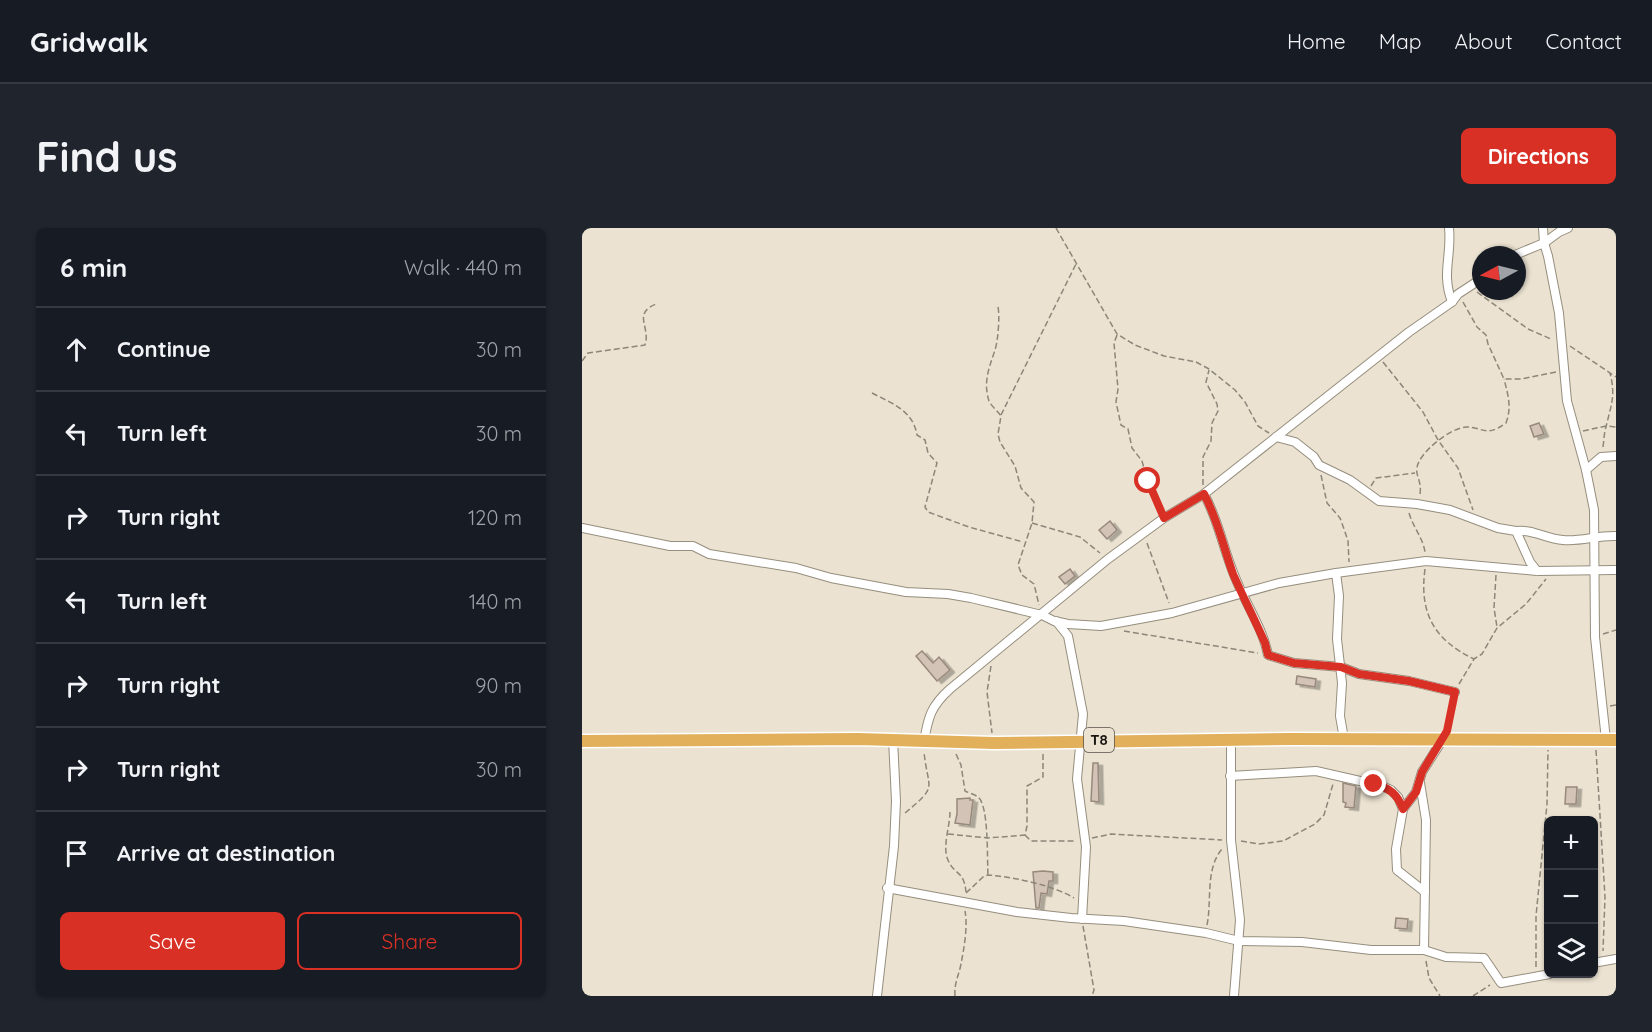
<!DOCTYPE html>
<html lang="en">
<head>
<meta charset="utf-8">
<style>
  :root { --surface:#171b24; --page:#20242c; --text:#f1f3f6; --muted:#9ea1a6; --line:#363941; --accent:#d93025 }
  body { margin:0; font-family:Quicksand,sans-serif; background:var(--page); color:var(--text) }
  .controls { position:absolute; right:18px; bottom:18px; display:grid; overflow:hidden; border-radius:9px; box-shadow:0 2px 4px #0004 }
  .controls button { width:54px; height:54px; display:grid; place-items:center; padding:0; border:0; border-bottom:2px solid var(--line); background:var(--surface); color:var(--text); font:30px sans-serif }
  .compass { position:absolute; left:890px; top:18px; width:54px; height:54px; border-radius:50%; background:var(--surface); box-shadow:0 2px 4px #0004; rotate:263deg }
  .stop { position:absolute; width:18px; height:18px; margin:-14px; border:4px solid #d93025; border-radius:50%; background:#fff }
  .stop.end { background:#d93025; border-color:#fff; box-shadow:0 2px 6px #0008 }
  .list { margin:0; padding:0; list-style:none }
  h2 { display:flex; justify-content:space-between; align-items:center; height:78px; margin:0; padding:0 24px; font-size:26px }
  h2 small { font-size:20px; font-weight:400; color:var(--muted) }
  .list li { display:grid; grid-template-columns:39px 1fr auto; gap:18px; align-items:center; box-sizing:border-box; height:84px; padding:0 24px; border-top:2px solid var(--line) }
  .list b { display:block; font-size:22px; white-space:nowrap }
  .list em { font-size:20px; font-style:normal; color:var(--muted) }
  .actions { display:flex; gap:12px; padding:18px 24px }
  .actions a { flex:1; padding:14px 0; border:2px solid var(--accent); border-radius:9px; text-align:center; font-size:21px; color:var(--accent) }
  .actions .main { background:var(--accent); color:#fff }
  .icon { flex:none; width:33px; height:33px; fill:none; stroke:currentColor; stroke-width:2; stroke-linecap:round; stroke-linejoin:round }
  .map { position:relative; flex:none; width:1034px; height:768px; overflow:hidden; border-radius:9px }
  header { display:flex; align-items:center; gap:36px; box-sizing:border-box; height:84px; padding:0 30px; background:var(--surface); border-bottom:2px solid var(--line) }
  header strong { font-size:28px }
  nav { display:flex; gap:33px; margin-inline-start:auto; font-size:21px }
  .intro { display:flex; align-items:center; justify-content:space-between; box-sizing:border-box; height:144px; padding:0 36px }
  h1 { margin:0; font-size:42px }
  .button { padding:15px 27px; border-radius:9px; background:var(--accent); color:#fff; font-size:21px; font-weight:700 }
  main { display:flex; gap:36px; padding:0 36px }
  aside { flex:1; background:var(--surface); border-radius:9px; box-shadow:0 2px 4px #0004 }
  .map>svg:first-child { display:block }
</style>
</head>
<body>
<header>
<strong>Gridwalk</strong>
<nav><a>Home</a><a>Map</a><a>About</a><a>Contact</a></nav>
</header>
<div class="intro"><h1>Find us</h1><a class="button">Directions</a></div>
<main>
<aside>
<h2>6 min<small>Walk · 440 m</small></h2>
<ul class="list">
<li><svg class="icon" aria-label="ahead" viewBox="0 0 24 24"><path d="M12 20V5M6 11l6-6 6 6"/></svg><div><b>Continue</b></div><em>30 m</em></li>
<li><svg class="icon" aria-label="left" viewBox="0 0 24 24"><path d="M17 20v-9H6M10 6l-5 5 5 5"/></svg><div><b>Turn left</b></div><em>30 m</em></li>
<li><svg class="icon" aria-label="right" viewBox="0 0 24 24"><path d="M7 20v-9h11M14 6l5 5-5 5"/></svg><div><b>Turn right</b></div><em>120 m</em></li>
<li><svg class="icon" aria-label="left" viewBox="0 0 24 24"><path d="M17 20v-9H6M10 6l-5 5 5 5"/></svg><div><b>Turn left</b></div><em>140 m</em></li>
<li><svg class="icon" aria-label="right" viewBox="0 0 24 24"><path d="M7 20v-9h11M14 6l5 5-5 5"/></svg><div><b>Turn right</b></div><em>90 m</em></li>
<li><svg class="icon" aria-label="right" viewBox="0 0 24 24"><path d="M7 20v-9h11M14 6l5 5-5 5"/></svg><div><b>Turn right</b></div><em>30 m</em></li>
<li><svg class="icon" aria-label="arrive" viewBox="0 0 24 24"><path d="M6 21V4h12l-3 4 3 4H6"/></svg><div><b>Arrive at destination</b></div></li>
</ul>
<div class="actions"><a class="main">Save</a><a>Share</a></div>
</aside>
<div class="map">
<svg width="1034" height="768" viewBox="0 0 1034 768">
  <defs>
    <filter id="shadow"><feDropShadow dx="4.5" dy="2.5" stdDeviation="0" flood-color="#0004"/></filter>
  </defs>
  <rect width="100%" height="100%" fill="#ebe2d1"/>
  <g fill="#d2c3b6" stroke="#98897d" stroke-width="1.5" filter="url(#shadow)">
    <polygon points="957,195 962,206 952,209 948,198"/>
    <polygon points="528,293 535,302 525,311 517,302"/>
    <polygon points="488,341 493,348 483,356 477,349"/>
    <polygon points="340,423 351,435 357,429 368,442 355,453 334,428"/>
    <polygon points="715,448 734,451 733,459 714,456"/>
    <polygon points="511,535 516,535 517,574 509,573"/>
    <polygon points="761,555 774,558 772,580 763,579 764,575 761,574"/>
    <polygon points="984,559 995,559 994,576 983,576"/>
    <polygon points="388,570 388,572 391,572 388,597 373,595 375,586 375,571"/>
    <polygon points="461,643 471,644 471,653 467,653 465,666 459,665 457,680 454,680 451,644"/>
    <polygon points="814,690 826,691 825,701 813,700"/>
  </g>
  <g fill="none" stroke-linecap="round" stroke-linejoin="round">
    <defs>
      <g id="minor">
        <path d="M867 0C870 28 859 45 870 74"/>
        <polyline points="961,0 962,15 966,28 977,85 985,173 1004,242 1012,282 1013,409 1024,512"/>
        <polyline points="933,27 962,15 977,4 986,0"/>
        <polyline points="694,209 713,214 732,229 737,237 768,252 797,273 835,276 868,282 916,300 934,303 948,334 955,343"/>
        <polyline points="1004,242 1019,229 1034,228"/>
        <path d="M622 266C637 293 641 321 653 349 663 375 681 400 686 427L712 435 759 439 777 446 827 453 873 464"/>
        <polyline points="0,300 88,318 111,318 127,326 214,340 249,350 324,364 366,366 389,370 460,387 472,393 486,396 519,398 590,385 697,355 754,345 844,333 955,343 1034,342"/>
        <path d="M934 303C951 301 964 311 981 312 998 314 1016 307 1034 308"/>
        <polyline points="754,345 757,368 755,411 760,455 758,488 762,511"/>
        <polyline points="474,393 486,408 501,486 495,551 504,619 500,691"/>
        <polyline points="649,512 649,612 658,692 652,768"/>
        <path d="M342 514C346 489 349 478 368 461L526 331 582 290 622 266 827 104 870 74 876 66 899 51"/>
        <polyline points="648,548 734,543 800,558 809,562 816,569 821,581"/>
        <polyline points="838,555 844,592 842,722"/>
        <polyline points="305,660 435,684 489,690 542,693 624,705 657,713 720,714 789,722 842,722 864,729 902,730 919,755 968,746"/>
        <polyline points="843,664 815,642 814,621 821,581 834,564 840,544 861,511"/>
        <polyline points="1011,735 1034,731"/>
        <polyline points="295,768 312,618 314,573 311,511"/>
      </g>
      <polyline id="trunk" points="0,513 276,511 412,515 708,511 1034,512"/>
    </defs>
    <use href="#minor" stroke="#968e7e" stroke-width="10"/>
    <use href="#trunk" stroke="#fff" stroke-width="15"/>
    <g stroke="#8d867a" stroke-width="1.5" stroke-dasharray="6 3" stroke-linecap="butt">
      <polyline points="474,0 535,106 553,117 582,128 614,134 627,141 653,162 663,174 676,198 687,205"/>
      <polyline points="895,64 946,101 969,111"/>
      <polyline points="881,74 895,99 904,107 906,116 922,151 939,151 974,144"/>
      <path d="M416 79C418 88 416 113 413 122 407 140 401 154 407 173 410 179 416 183 419 188L416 206 418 214 433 238 439 260 452 274 450 295 436 337 440 347 452 356 457 377"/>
      <polyline points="535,107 532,115 536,161 534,174 539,197 546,201 550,220 560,233 567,258 579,283"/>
      <polyline points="988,118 1034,149"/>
      <path d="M0 133 6 125 63 117C69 99 50 86 74 76"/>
      <polyline points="801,134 841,184 856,212 876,240 891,282"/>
      <path d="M290 165C309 175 331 182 335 207L343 212 346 225 355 235 343 279 346 284 387 299 441 314"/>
      <polyline points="419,187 494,36"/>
      <polyline points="1001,203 1024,198 1034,199"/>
      <path d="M1021 219C1022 212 1022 205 1024 199 1029 177 1034 168 1028 145"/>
      <polyline points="739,247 745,275 758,290 762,301 766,313 767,334"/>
      <polyline points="621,257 621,229 629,213 630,195 636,183 635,176 624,154 627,142"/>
      <polyline points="789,258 794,250 833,245"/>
      <path d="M838 266C840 253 833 247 835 239 838 224 868 200 884 199 902 199 903 210 924 195 930 179 926 167 922 151"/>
      <path d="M827 285C831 299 841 310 843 324"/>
      <polyline points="450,295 498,309 518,325"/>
      <polyline points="565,315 587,375"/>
      <path d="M843 341C837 385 852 412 892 431"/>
      <polyline points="914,347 912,380 915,399"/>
      <polyline points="542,403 676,425"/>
      <polyline points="1021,406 1034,402"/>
      <polyline points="409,438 405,464 410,505"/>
      <polyline points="877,456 892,431 900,426 915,400 944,376 964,351"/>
      <polyline points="1028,478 1034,477"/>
      <polyline points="866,500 871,472"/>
      <polyline points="1014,522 1023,669 1021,723"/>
      <path d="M374 526 379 537 383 563C387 565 392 566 396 569 407 577 405 632 406 647"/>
      <path d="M368 584C368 598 360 619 366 632 372 647 382 642 384 664"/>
      <path d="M323 585C357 557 346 563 342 524"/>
      <polyline points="366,606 406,610 443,607 445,598 445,558 461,549 461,526"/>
      <polyline points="443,607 449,613 494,613"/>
      <polyline points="510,610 529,606 640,612"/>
      <polyline points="659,613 677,616 701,613 733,596 742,587 751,556"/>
      <path d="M384 665 401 649 406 647C431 649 471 657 492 670"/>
      <path d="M625 697C630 673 623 641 640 621"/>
      <polyline points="501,698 512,762 510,768"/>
      <polyline points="844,733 847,750 858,768"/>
      <polyline points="954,739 954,688 965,576 966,522"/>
      <path d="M373 768C372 755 377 747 379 736 382 720 386 699 383 683"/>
      <polyline points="891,768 908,757"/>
    </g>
    <use href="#minor" stroke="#fff" stroke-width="8"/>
    <use href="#trunk" stroke="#e2af5b" stroke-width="12"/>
  </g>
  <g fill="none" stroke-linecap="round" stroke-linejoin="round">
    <path stroke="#d93025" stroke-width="8" d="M566 253 582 290 622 266C636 292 641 318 651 346 661 369 673 392 683 415L686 427 712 435 759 439 777 446 827 453 873 464 865 503 840 544 834 564 821 581C815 566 808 560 792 556"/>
  </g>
  <g text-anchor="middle" stroke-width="5" stroke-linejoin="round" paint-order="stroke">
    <rect fill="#ebe2d1" stroke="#575249" stroke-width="1.5" x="502" y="500" width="30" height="24" rx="4.5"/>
    <g font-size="15" font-weight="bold" fill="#18140f">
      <text x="517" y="517">T8</text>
    </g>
  </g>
</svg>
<div class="controls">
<button>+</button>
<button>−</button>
<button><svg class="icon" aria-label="layers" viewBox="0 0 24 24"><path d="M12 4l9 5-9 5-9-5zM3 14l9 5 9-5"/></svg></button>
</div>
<svg class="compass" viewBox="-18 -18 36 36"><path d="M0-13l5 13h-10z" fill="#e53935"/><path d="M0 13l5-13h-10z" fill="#9ea1a6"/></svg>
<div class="stop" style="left:566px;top:253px"></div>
<div class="stop end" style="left:792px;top:556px"></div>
</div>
</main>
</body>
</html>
